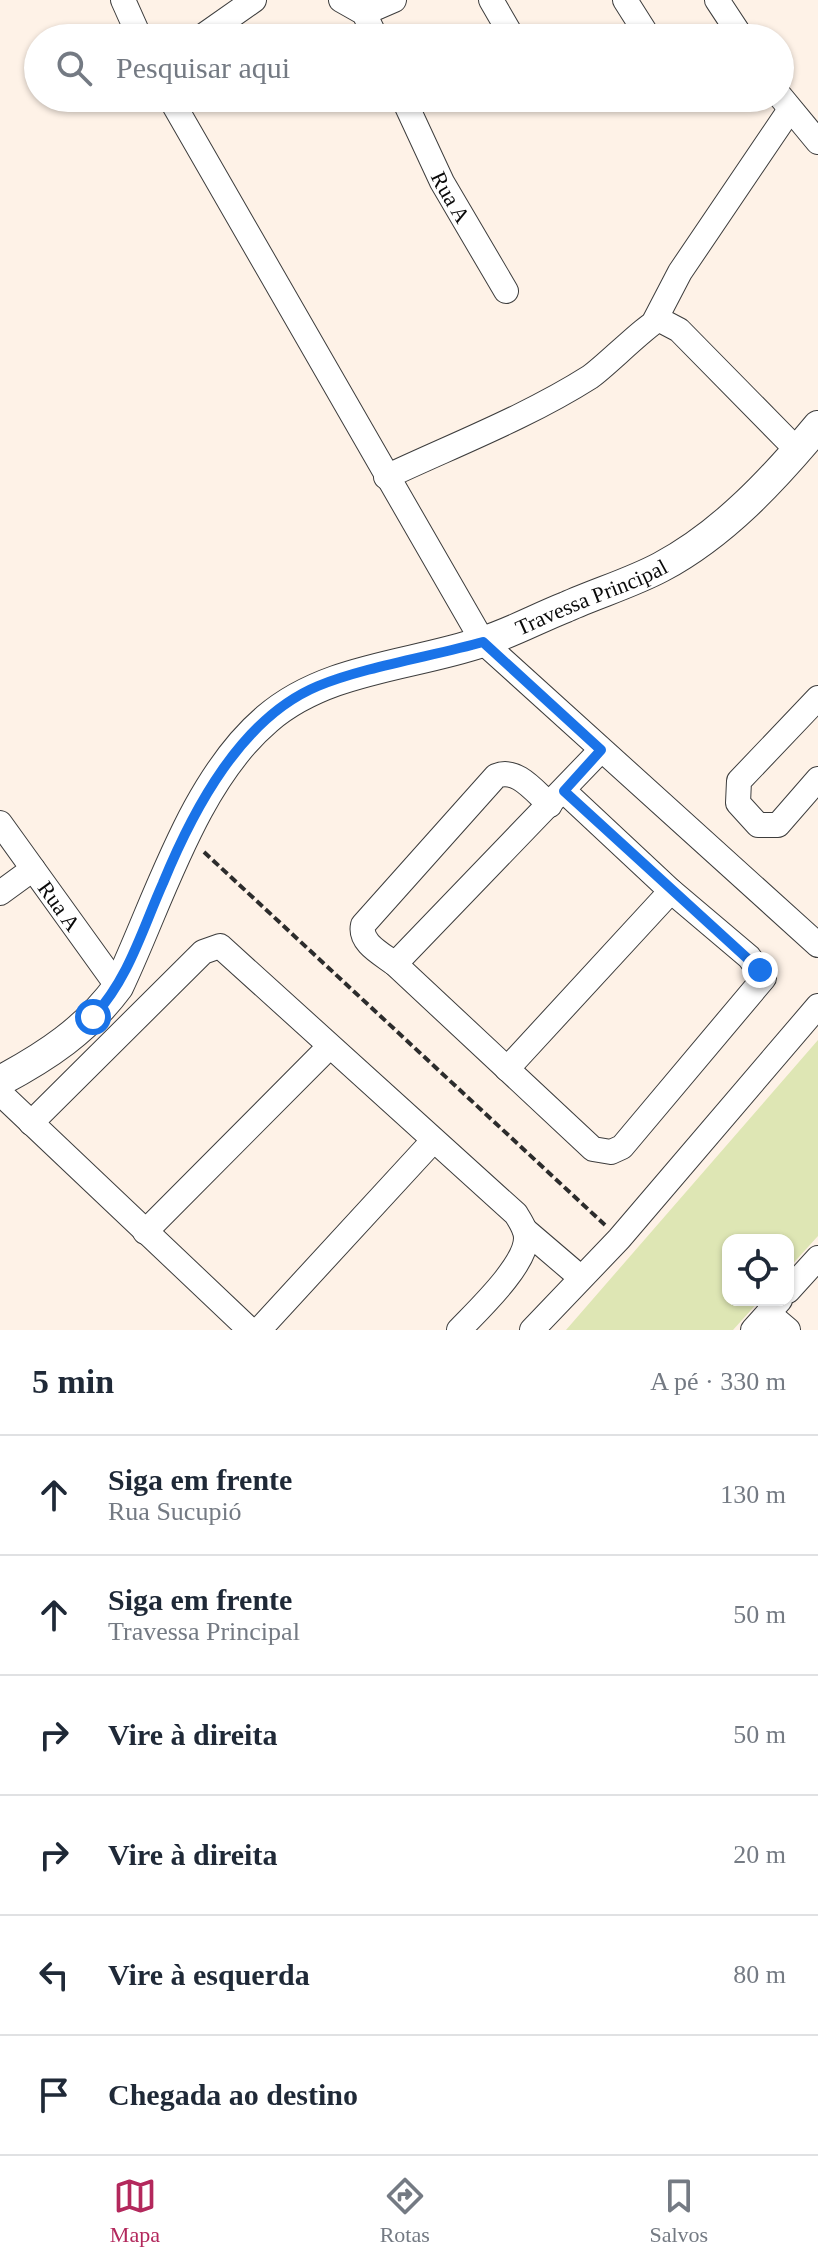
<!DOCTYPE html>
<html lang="pt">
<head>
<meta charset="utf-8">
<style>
  :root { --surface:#fff; --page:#f6f6f7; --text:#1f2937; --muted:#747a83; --line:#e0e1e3; --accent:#b3285c }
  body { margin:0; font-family:"Times New Roman",serif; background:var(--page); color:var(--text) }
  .controls { position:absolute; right:24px; bottom:24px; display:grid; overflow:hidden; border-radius:16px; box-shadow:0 2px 6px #0004 }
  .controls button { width:72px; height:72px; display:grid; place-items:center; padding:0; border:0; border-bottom:2px solid var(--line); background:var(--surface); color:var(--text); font:40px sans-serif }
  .stop { position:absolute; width:24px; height:24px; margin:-18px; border:6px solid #1a73e8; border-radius:50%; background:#fff }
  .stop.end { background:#1a73e8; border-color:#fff; box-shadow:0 2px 8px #0008 }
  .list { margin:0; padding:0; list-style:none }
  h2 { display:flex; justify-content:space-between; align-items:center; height:104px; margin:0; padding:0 32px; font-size:34px }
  h2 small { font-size:26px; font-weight:400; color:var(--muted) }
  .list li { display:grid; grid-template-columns:52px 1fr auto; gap:24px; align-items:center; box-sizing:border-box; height:120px; padding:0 32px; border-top:2px solid var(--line) }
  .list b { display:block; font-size:30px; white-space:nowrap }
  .list p { margin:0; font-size:26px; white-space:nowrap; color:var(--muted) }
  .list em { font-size:26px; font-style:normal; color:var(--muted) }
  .icon { flex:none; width:44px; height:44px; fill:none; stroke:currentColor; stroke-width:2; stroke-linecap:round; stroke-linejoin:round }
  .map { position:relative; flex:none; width:818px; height:1330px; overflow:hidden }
  .search { position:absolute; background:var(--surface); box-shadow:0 2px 6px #0004; left:24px; right:24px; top:24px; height:88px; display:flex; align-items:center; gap:20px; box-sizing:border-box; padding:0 28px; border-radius:44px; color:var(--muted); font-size:30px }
  .sheet { height:824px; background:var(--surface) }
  nav { display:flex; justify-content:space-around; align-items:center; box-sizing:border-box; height:112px; border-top:2px solid var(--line); background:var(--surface); font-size:22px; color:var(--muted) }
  nav a { display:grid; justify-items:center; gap:4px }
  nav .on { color:var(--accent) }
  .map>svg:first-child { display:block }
</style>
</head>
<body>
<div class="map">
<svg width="818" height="1330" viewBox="0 0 818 1330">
  <rect width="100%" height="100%" fill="#fef2e7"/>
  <polygon fill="#dee6b4" points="818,1040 818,1236 788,1269 788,1240 728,1240 728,1300 760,1300 733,1330 566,1330"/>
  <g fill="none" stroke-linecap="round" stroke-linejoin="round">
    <defs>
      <g id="minor">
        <polyline points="123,0 140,38"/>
        <polyline points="341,0 364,13 376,38"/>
        <polyline points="491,0 513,38"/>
        <polyline points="625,0 649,38"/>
        <polyline points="717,0 742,38"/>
        <polyline points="364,13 394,0"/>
        <polyline points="200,38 254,0"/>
        <polyline points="780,96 818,142"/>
        <polyline points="170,98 483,642 818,945"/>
        <path id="s1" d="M403 98 442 182 506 291"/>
        <polyline points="655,320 680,272 789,111"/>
        <path d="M386 477C454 445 527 417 590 377 606 366 649 322 660 320L679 330 798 451"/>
        <polyline points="818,698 739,781 738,803 758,825 778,825 818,779"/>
        <polyline points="564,791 671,891 749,957 764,978 622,1147 611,1152 593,1149 395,964 601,750"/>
        <path id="s2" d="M0 823 118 987"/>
        <polyline points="0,893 33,869"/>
        <path d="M395 964C382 954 359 943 363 925L496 776C517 767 535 792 550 805"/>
        <polyline points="507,1069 671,891"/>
        <polyline points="0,1093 250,1330"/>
        <path d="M31 1123 203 952 220 946 516 1214C520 1221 526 1229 526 1238 526 1265 478 1310 459 1330"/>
        <polyline points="525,1230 580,1277"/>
        <polyline points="145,1232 329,1047"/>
        <polyline points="788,1291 818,1258"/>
        <polyline points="768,1313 788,1330"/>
        <polyline points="259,1330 432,1142"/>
        <polyline points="532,1330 619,1239 818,1006"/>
        <polyline points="753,1330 780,1300"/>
      </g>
      <g id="tertiary">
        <path id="s3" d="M0 1081C47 1056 86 1030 118 987 159 901 193 782 267 719 326 668 411 666 482 642 511 633 538 618 566 607 597 593 631 583 661 567 723 534 774 479 818 426"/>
      </g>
    </defs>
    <use href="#minor" stroke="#3d3d3d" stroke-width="26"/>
    <use href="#tertiary" stroke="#3d3d3d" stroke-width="32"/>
    <polyline stroke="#2c2c2c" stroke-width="4" stroke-dasharray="8 4" stroke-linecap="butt" points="204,852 605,1225"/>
    <use href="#minor" stroke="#fff" stroke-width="24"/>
    <use href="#tertiary" stroke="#fff" stroke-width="30"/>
  </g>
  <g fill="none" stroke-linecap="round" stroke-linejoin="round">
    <path stroke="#1a73e8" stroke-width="10" d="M93 1017C129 978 142 930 163 883 193 810 241 718 318 686 364 667 433 656 483 642L601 750 564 791 760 970"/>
  </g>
  <g text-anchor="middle" stroke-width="8" stroke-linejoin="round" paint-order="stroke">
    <g font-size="22" fill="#0a0a0a" stroke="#fff">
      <text dy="8" stroke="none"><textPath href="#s1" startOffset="110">Rua A</textPath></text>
      <text dy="8" stroke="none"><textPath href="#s3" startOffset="810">Travessa Principal</textPath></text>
      <text dy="8" stroke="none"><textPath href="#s2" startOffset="102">Rua A</textPath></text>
    </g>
  </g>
</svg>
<div class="controls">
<button><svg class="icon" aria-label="locate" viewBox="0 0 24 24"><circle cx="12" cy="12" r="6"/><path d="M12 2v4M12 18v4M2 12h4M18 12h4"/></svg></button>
</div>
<div class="stop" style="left:93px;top:1017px"></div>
<div class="stop end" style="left:760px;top:970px"></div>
<div class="search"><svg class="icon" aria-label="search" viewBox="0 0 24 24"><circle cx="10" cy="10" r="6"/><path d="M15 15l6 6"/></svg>Pesquisar aqui</div>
</div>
<section class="sheet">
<h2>5 min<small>A pé · 330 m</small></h2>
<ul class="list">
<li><svg class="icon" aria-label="ahead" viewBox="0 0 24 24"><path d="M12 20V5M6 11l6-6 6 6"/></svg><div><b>Siga em frente</b><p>Rua Sucupió</p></div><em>130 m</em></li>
<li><svg class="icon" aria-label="ahead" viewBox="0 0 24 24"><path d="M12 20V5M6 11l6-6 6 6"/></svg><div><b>Siga em frente</b><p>Travessa Principal</p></div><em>50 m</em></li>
<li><svg class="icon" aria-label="right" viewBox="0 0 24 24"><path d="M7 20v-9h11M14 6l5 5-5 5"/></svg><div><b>Vire à direita</b></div><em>50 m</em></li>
<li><svg class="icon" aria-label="right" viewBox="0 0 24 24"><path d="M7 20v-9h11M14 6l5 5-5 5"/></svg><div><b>Vire à direita</b></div><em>20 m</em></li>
<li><svg class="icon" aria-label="left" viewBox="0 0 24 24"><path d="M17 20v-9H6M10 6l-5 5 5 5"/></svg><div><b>Vire à esquerda</b></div><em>80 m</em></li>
<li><svg class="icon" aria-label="arrive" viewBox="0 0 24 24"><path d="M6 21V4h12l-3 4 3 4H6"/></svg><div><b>Chegada ao destino</b></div></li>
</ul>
</section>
<nav>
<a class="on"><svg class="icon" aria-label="map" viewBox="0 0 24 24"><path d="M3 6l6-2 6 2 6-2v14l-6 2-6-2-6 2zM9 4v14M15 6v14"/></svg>Mapa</a>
<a><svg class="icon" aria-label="directions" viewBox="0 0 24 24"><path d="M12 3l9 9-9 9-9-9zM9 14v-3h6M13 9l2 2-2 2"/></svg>Rotas</a>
<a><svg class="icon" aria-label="saved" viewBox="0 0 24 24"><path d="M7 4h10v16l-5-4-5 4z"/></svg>Salvos</a>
</nav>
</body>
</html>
